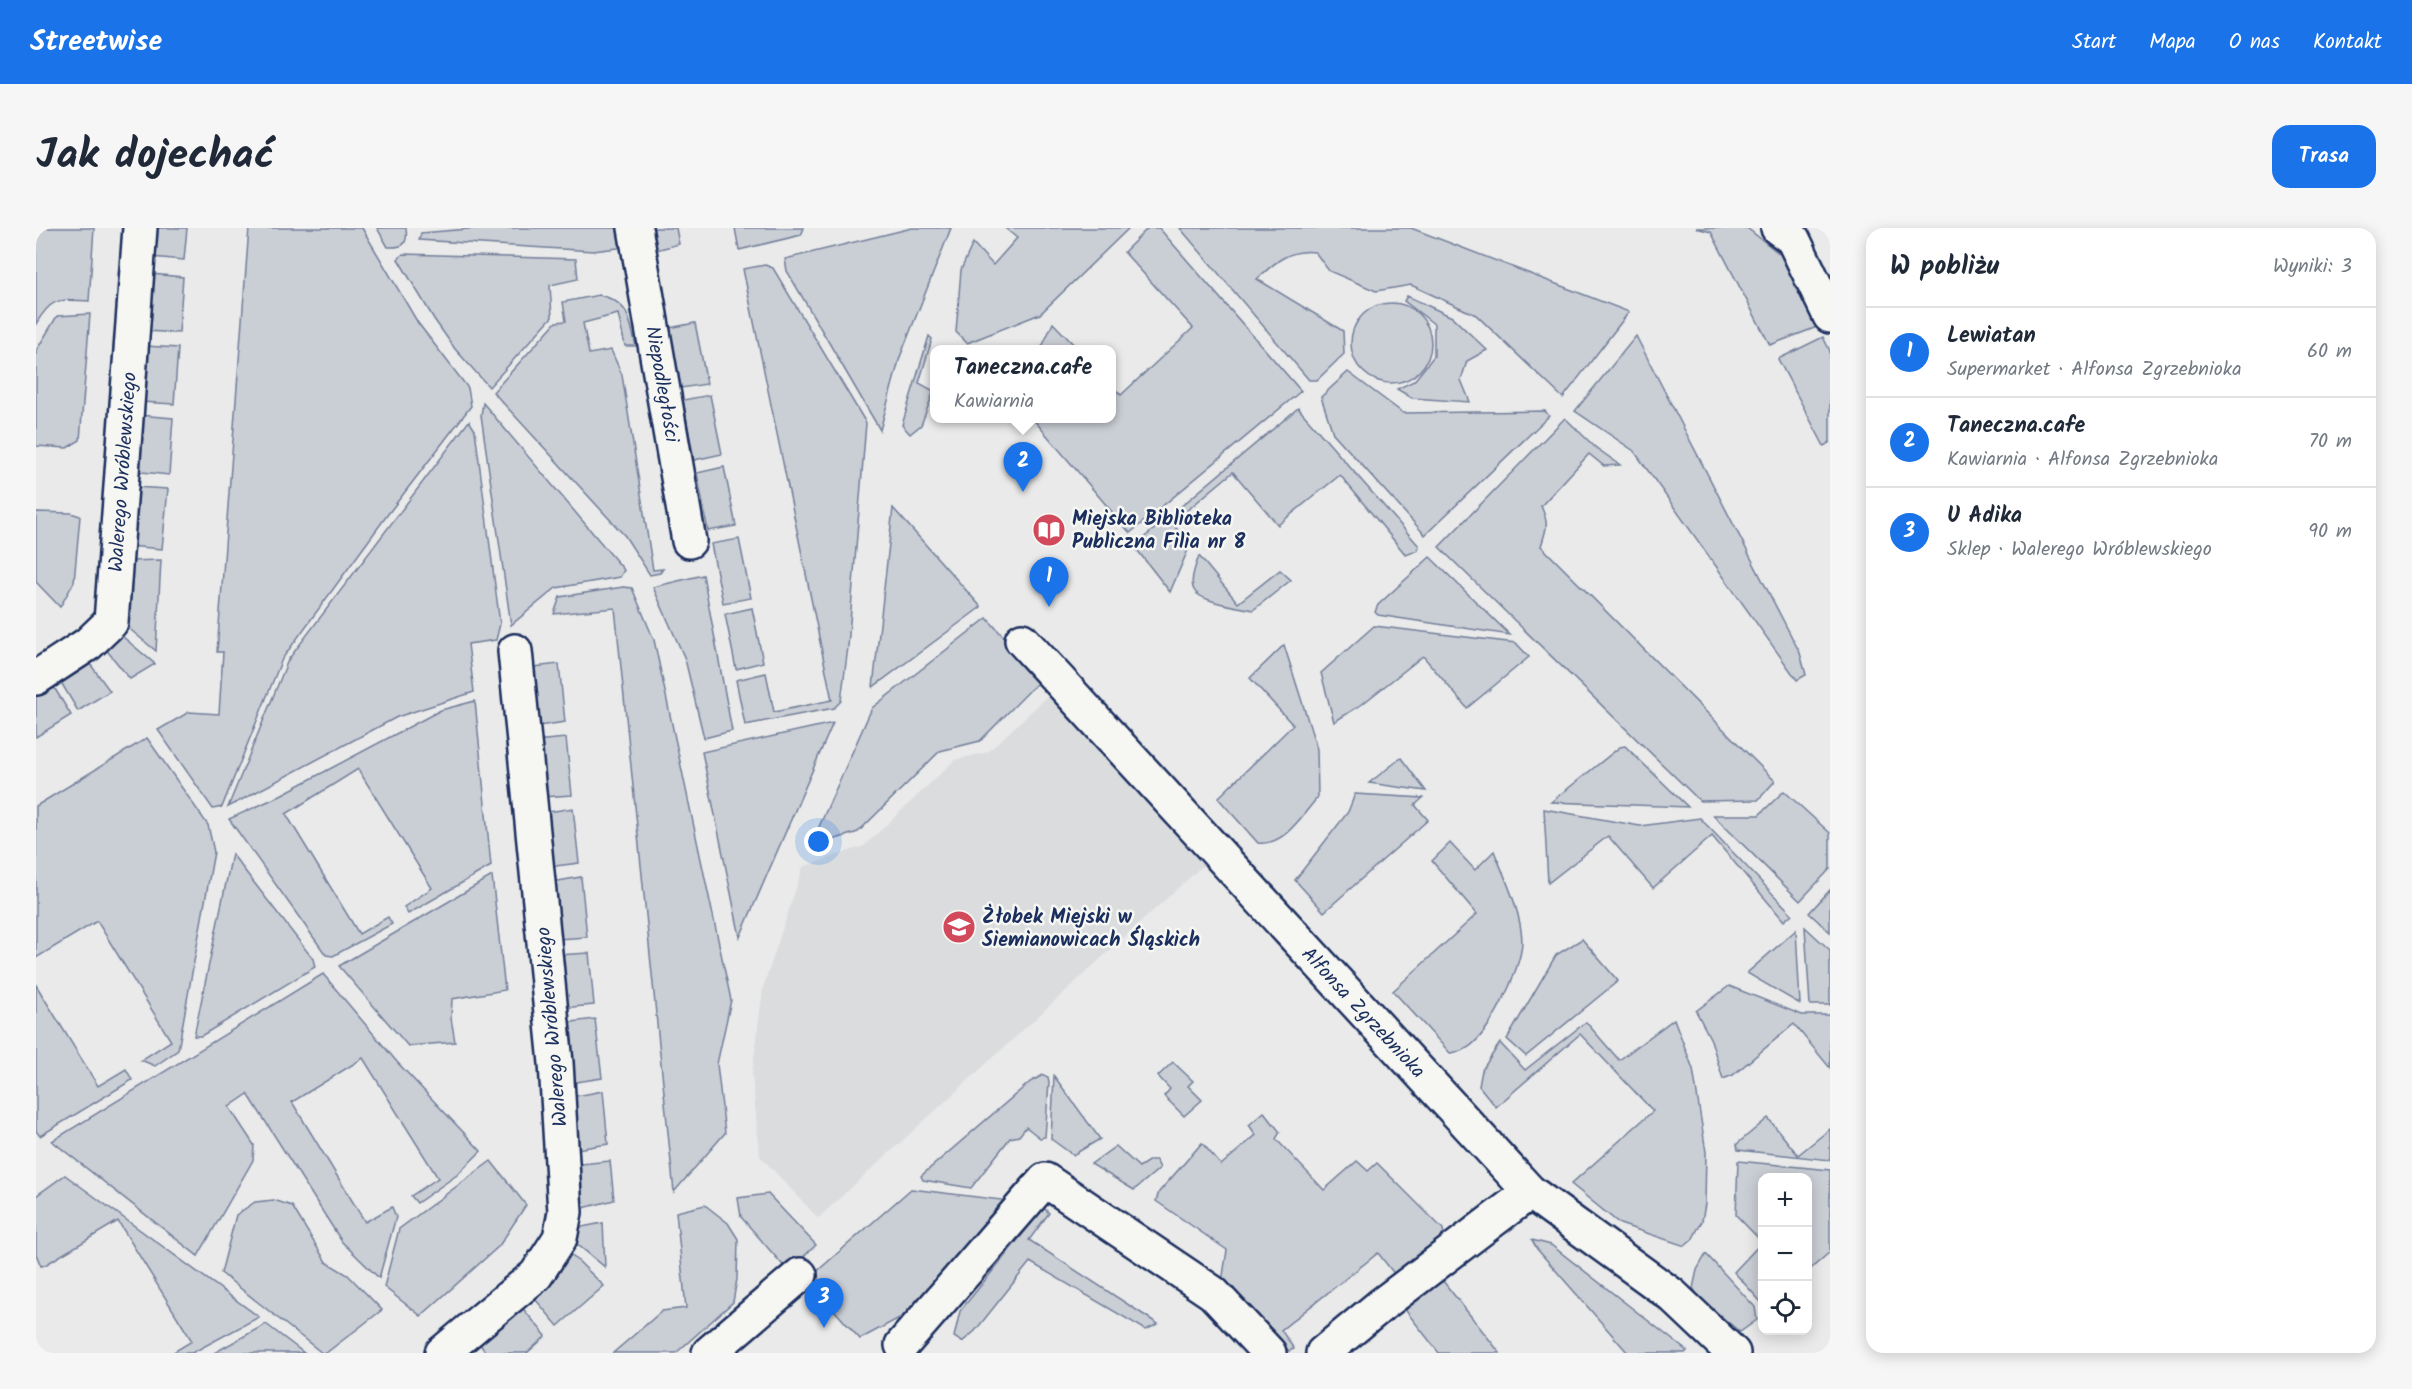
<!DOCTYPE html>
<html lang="pl">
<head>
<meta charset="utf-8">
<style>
  :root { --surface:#fff; --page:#f6f6f7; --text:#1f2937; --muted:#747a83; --line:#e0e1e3; --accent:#1a73e8 }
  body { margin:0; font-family:Kalam,sans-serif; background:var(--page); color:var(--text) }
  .controls { position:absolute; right:18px; bottom:18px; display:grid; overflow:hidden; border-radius:12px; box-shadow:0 3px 15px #0003 }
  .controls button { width:54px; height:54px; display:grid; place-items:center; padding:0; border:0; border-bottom:2px solid var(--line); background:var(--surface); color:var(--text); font:30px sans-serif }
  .you { position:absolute; left:783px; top:614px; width:21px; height:21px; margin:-15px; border:4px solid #fff; border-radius:50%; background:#1a73e8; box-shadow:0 0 0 9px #1a73e833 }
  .badge { display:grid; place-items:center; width:39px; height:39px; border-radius:50%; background:var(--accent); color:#fff; font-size:20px; font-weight:700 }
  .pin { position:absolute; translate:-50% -50px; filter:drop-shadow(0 2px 3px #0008) }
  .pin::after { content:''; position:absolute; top:32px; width:21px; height:18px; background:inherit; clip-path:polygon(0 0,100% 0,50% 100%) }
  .popup { position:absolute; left:894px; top:117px; width:186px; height:78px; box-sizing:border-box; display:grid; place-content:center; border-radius:12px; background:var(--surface); filter:drop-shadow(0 2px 4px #0005); font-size:20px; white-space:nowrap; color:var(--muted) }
  .popup b { font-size:22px; color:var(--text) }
  .popup::after { content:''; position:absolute; left:50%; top:100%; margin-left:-12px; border:12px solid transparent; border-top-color:var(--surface) }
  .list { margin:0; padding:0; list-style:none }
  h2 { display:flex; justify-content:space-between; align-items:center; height:78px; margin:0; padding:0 24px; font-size:26px }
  h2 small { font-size:20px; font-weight:400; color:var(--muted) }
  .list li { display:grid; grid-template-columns:39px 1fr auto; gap:18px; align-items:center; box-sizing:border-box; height:90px; padding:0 24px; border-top:2px solid var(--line) }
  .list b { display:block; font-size:22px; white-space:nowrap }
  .list p { margin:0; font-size:20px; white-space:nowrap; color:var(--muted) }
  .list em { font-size:20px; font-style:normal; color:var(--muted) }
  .icon { flex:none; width:33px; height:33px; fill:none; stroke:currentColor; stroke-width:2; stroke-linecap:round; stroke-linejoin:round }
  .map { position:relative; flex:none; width:1794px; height:1125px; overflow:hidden; border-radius:18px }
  header { display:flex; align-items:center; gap:36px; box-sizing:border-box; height:84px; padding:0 30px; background:var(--accent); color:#fff }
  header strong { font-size:28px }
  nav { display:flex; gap:33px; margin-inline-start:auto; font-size:21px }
  .intro { display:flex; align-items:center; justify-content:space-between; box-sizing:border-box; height:144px; padding:0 36px }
  h1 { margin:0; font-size:42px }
  .button { padding:15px 27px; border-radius:18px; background:var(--accent); color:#fff; font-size:21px; font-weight:700 }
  main { display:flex; gap:36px; padding:0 36px }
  aside { flex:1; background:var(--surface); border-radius:18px; box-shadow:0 3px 15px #0003 }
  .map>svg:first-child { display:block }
</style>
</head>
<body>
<header>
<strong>Streetwise</strong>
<nav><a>Start</a><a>Mapa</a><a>O nas</a><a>Kontakt</a></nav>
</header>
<div class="intro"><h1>Jak dojechać</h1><a class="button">Trasa</a></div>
<main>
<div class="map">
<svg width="1794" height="1125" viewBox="0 0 1794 1125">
  <rect width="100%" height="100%" fill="#e9eae9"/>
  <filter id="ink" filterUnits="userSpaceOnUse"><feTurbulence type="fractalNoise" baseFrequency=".0167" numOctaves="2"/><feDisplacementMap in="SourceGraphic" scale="12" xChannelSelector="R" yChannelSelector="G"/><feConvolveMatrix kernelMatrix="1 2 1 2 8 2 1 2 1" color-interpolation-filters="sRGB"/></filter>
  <g filter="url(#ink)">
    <polygon fill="#dadcde" points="1012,468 1096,557 1167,637 782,990 724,928 716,847 727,760 767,639 828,618 919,532 952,524"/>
    <g fill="#caced5" stroke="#727e9a" stroke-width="1.5">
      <path d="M0 0H58L53 73C23 72 16 68 0 96Z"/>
      <polygon points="117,0 151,0 148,32 115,29"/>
      <polygon points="213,0 326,0 382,95 432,160 435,178 352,286 246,431 186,579 177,581 122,502 153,484 183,486 187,424 181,424"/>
      <path d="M341 0H370C372 16 368 20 352 19Z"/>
      <polygon points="444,0 592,0 592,9 582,20 557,23 383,12 385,5"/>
      <polygon points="616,0 640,0 643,16 620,22"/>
      <polygon points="699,0 768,0 765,7 703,22"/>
      <polygon points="876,0 915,0 864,129 844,202 751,43 749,31"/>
      <polygon points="969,0 1093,0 1004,86 931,115 920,104 925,42 937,15 957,37 981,10"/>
      <polygon points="1112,0 1123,0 1265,163 1094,305 997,191 1076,190 1076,158 1085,167 1157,100 1088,24"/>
      <path d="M1144 0H1375L1593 84 1527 170 1440 87 1375 57 1340 63 1293 43 1279 24C1253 21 1239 34 1221 51L1307 103 1308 126 1281 152H1273Z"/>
      <polygon points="1660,0 1711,0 1745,27 1781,99 1734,117 1675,4"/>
      <polygon points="367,26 540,31 542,51 514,57 516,89 453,159 419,121 398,91 362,31"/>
      <polygon points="729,37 737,40 830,195 812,419 805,473 798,480 709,497 700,452 730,445 738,484 796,472 707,41"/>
      <polygon points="115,46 147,49 143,105 110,103"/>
      <path d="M563 67C594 74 593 91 600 118H589L582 86 547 95 553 126 575 122 586 147 617 342 627 341 624 345 614 347 589 308 457 164 520 94 530 93 527 74Z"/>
      <polygon points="1371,68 1416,89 1451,122 1431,133 1425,152 1434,174 1376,170 1361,161 1378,153 1398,128 1398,96 1368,73"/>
      <circle cx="1355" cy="115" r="40"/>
      <polygon points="54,86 44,212 31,220 0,218 0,123 21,88"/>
      <polygon points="659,95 671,156 645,160 633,100"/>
      <polygon points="1017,95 1042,121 1005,121"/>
      <polygon points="893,108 896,111 883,155 898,163 885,197 874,206 866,197"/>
      <polygon points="1600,108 1764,425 1770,447 1761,452 1598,223 1539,183"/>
      <polygon points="1787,109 1794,123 1794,214 1788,218 1742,131"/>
      <polygon points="109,118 142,120 138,176 105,174"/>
      <polygon points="1312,144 1367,185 1509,183 1513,188 1389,307 1297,205 1285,169"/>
      <polygon points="674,167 686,226 658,232 647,172"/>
      <polygon points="447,175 588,342 584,349 520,360 475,397 445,187"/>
      <polygon points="1262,180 1383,318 1382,322 1370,327 1304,247 1242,297 1197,244 1136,295 1154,317 1134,364 1098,318"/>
      <polygon points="102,187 137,190 133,247 97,243"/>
      <path d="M1529 190 1559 219 1584 237 1568 238 1553 226 1505 278C1513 296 1511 299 1505 318L1739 553 1722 572 1664 573 1403 319Z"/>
      <polygon points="433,193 439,202 464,396 460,412 432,416 438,464 361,489 192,579 252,432"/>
      <polygon points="688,239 700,298 672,303 661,245"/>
      <polygon points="97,259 132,261 126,321 93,318"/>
      <polygon points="857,280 945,379 837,459"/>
      <polygon points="0,284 35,285 44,288 38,354 24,379 0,354"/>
      <polygon points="703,311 715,370 687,375 675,316"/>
      <path d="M1163 328 1202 375 1244 342 1255 352 1217 382C1203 379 1164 374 1158 362 1153 353 1160 337 1163 328Z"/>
      <polygon points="1394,329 1474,407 1342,387 1339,384 1342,377"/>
      <polygon points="125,332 120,423 84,393 92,333"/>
      <polygon points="667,347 696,503 668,510 649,431 617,359"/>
      <polygon points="587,359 596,360 618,412 695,772 681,836 689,905 638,964 579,380 518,386 524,369"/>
      <polygon points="716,380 727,434 700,441 689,386"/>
      <polygon points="951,390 1005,451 944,513 904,523 822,604 774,619 836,480"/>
      <polygon points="1338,398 1480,415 1493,429 1431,480 1387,428 1325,477 1298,494 1285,445"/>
      <polygon points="80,403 119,436 94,451 68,419"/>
      <path d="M1248 417 1281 521 1282 569C1266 587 1249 618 1222 615L1182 570 1257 497 1214 450Z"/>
      <polygon points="52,433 74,463 42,483 23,451"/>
      <polygon points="523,436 529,494 496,499 489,440"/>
      <polygon points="16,456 35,487 0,509 0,466"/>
      <polygon points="439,473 455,638 372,686 368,679 396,660 322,541 250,586 323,706 352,689 356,696 297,728 290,727 193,591 237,571 405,482"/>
      <polygon points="797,495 704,709 666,524"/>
      <polygon points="111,510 172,597 178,624 142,822 119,838 105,832 135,813 61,693 0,730 0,578"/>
      <polygon points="530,510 536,567 506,569 499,513"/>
      <polygon points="1589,518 1652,579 1515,574 1584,519"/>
      <polygon points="1365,530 1390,563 1333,555"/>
      <polygon points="1748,563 1794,605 1794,641 1764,673 1677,587 1723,587"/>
      <polygon points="1319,566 1387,570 1379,577 1392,592 1288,684 1259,652 1312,584"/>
      <polygon points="537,580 543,635 512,639 506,585"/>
      <polygon points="1508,581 1604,598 1664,590 1756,686 1748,693 1676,608 1617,660 1572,608 1512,655"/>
      <path d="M1414 615 1439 642 1458 623C1469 650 1486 685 1486 715 1485 741 1452 813 1427 822 1423 824 1418 824 1414 825L1357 763 1441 686 1396 633Z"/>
      <polygon points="196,626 277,731 279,739 165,808 158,808"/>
      <polygon points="456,648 469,762 416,771 415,790 419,814 372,818 303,738"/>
      <polygon points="545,649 551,709 522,711 516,654"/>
      <polygon points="1794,662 1794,704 1773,685"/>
      <polygon points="1769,699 1794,722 1794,777 1774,777"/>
      <polygon points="1760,702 1764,776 1711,745"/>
      <polygon points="1546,711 1582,753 1490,828 1471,811 1520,727"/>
      <polygon points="553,725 558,777 526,780 521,727"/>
      <polygon points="287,746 361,834 445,923 421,947 381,975 375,968 402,950 327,830 256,874 329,994 356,979 360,989 343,1050 306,1014 212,866 193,879 218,917 217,932 162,1028 16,913"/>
      <polygon points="0,757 62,858 90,841 96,852 4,908 0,903"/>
      <polygon points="1693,758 1766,787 1794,787 1794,840 1758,796 1697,847 1687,851 1675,812 1660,783"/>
      <polygon points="559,791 566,850 534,855 528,795"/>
      <polygon points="1638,791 1657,841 1670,924 1669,976 1666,993 1656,1012 1649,1018 1584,996 1535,956 1617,883 1544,806 1460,879 1443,858 1446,842 1464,815 1489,842 1550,794 1583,832"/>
      <polygon points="1137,834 1157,853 1152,858 1166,872 1148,888 1128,868 1134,861 1122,848"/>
      <polygon points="1007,847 1012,849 1013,854 1009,909 1004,910 990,899 983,908 974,910 935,960 887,952 885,948 994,854"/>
      <polygon points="1018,848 1064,911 1037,927 1015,911"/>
      <polygon points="567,863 572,916 541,921 535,869"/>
      <polygon points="1228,884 1244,904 1240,911 1288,962 1321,933 1332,943 1341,935 1407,1001 1409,1013 1363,1052 1342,1025 1245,1102 1258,1121 1253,1123 1186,1054 1191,1022 1120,973 1123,964 1166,915 1185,937 1220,907 1213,897"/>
      <polygon points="1732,890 1762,927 1794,901 1794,932 1702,922 1701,916"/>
      <polygon points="1080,918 1103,939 1114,932 1120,932 1124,940 1098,962 1055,936"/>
      <polygon points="455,933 490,977 463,1018 385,1088 348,1059 363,1001"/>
      <polygon points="574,933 578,972 536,983 535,937"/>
      <polygon points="1702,933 1794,942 1794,1024 1772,1043 1772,950 1726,950 1726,1075 1698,1044 1726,1014 1700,987"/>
      <polygon points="29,947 223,1089 156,1125 136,1125 156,1113 82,993 9,1037 5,1038 0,1026 0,968"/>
      <polygon points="875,961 974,973 899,1071 824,1111 771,1052"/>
      <polygon points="732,966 780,1017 752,1043 705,989 702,970"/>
      <polygon points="238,972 256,978 290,1034 312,1047 346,1082 290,1125 286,1125 185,1045 200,987 219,974"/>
      <polygon points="669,977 692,995 702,1011 701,1051 697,1074 640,1125 577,1125 626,1083 650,1080 640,984"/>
      <polygon points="1008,980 1013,985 993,1012 1122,1096 1110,1102 994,1034 939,1103 926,1114 918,1109 924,1083"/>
      <polygon points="567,995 569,1039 536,1012 535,1001"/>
      <polygon points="1496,1012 1515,1017 1651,1123 1649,1125 1592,1125 1501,1021"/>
      <polygon points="534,1025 568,1058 522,1098 494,1065"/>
      <polygon points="1670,1026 1719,1079 1721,1092 1704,1104 1663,1070 1657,1060 1661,1042"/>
      <polygon points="1407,1053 1464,1125 1403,1125 1370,1083 1377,1068"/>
      <polygon points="483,1076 510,1108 491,1125 450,1125 441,1112"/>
      <polygon points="230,1096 268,1125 178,1125"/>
    </g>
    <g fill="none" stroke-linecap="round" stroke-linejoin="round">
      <defs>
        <g id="minor">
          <polyline points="599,0 653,313"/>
          <polyline points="1742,0 1757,11 1794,88"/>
          <polyline points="986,412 1494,964 1636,1067 1697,1125"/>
          <polyline points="0,450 52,416 75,394 104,0"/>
          <polyline points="866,1117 1009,952 1177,1065 1233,1125"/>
          <polyline points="406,1125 500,1047 524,1010 529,984 520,835 479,423"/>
          <polyline points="673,1125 764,1047"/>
          <polyline points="1287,1125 1344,1078 1494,964"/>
        </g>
      </defs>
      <use href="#minor" stroke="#1b2f5e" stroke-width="38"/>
      <use href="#minor" stroke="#f6f6f2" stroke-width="33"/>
    </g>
  </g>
  <defs>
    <symbol id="library-disc" viewBox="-11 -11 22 22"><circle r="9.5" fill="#d1495b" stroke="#f6f6f2"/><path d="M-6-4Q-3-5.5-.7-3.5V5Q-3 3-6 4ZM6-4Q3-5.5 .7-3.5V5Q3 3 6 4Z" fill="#fff"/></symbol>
    <symbol id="school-disc" viewBox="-11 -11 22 22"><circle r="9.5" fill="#d1495b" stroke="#f6f6f2"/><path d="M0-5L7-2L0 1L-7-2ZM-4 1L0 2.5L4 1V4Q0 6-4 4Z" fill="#fff"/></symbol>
  </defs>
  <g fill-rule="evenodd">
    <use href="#library-disc" x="994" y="283" width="38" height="38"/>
    <use href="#school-disc" x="904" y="680" width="38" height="38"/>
  </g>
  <g text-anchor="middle" stroke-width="5" stroke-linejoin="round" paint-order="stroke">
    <g font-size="20" fill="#1b2f5e" stroke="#f6f6f2">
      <text transform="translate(627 156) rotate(80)" y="7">Niepodległości</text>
      <text transform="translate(86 244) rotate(-86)" y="7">Walerego Wróblewskiego</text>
      <text transform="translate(1328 784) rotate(47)" y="7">Alfonsa Zgrzebnioka</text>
      <text transform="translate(515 799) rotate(-95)" y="7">Walerego Wróblewskiego</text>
    </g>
    <g font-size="20" font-weight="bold" fill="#1b2f5e" stroke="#f6f6f2" text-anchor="start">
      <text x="1036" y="297">Miejska Biblioteka<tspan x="1036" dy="23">Publiczna Filia nr 8</tspan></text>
      <text x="946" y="695">Żłobek Miejski w<tspan x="946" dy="23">Siemianowicach Śląskich</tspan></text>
    </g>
  </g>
</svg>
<div class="controls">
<button>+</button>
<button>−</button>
<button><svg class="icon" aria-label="locate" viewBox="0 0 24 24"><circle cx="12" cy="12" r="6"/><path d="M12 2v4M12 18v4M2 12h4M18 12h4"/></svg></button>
</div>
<div class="you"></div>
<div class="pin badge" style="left:1013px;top:379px">1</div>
<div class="pin badge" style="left:987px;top:264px">2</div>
<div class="popup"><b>Taneczna.cafe</b>Kawiarnia</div>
<div class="pin badge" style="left:788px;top:1100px">3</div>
</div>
<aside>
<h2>W pobliżu<small>Wyniki: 3</small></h2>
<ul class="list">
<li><span class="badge">1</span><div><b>Lewiatan</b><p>Supermarket · Alfonsa Zgrzebnioka</p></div><em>60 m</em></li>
<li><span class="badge">2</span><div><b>Taneczna.cafe</b><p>Kawiarnia · Alfonsa Zgrzebnioka</p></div><em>70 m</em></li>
<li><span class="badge">3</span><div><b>U Adika</b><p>Sklep · Walerego Wróblewskiego</p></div><em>90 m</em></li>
</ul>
</aside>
</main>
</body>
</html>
